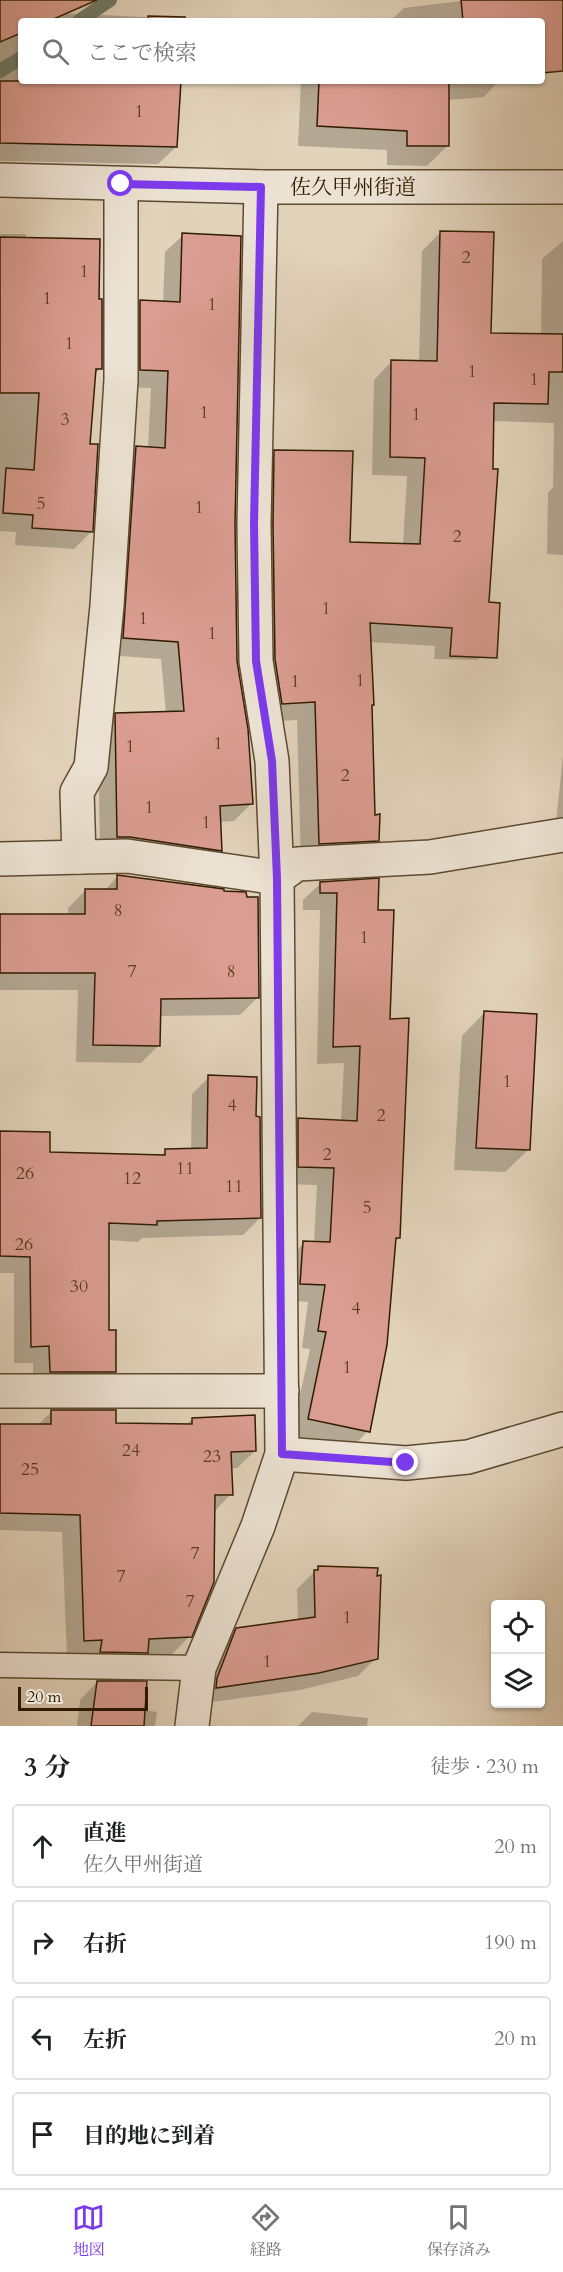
<!DOCTYPE html>
<html lang="ja">
<head>
<meta charset="utf-8">
<style>
  :root { --surface:#fff; --page:#f6f6f6; --text:#202124; --muted:#757577; --line:#e0e0e0; --accent:#7c3aed }
  body { margin:0; font-family:Cardo,"Noto Serif JP",serif; background:var(--page); color:var(--text) }
  .controls { position:absolute; right:18px; bottom:18px; display:grid; overflow:hidden; border-radius:6px; box-shadow:0 2px 4px #0004 }
  .controls button { width:54px; height:54px; display:grid; place-items:center; padding:0; border:0; border-bottom:2px solid var(--line); background:var(--surface); color:var(--text); font:30px sans-serif }
  .scale { position:absolute; left:18px; bottom:15px; width:130px; box-sizing:border-box; padding-left:6px; border:3px solid #311c00; border-top:0; font-size:16px; line-height:21px; white-space:nowrap; color:#311c00; -webkit-text-stroke:4px #ece2d3; paint-order:stroke }
  .stop { position:absolute; width:18px; height:18px; margin:-14px; border:4px solid #7c3aed; border-radius:50%; background:#fff }
  .stop.end { background:#7c3aed; border-color:#fff; box-shadow:0 2px 6px #0008 }
  .list { margin:0; padding:0; list-style:none }
  h2 { display:flex; justify-content:space-between; align-items:center; height:78px; margin:0; padding:0 24px; font-size:26px }
  h2 small { font-size:20px; font-weight:400; color:var(--muted) }
  .list li { display:grid; grid-template-columns:39px 1fr auto; gap:18px; align-items:center; box-sizing:border-box; height:84px; margin:0 12px 12px; padding:0 12px; border:2px solid var(--line); border-radius:6px }
  .list b { display:block; font-size:22px; white-space:nowrap }
  .list p { margin:0; font-size:20px; white-space:nowrap; color:var(--muted) }
  .list em { font-size:20px; font-style:normal; color:var(--muted) }
  .icon { flex:none; width:33px; height:33px; fill:none; stroke:currentColor; stroke-width:2; stroke-linecap:round; stroke-linejoin:round }
  .map { position:relative; flex:none; width:563px; height:1726px; overflow:hidden }
  .search { position:absolute; background:var(--surface); box-shadow:0 2px 4px #0004; left:18px; right:18px; top:18px; height:66px; display:flex; align-items:center; gap:15px; box-sizing:border-box; padding:0 21px; border-radius:6px; color:var(--muted); font-size:22px }
  .sheet { height:462px; background:var(--surface) }
  nav { display:flex; justify-content:space-around; align-items:center; box-sizing:border-box; height:84px; border-top:2px solid var(--line); background:var(--surface); font-size:16px; color:var(--muted) }
  nav a { display:grid; justify-items:center; gap:3px }
  nav .on { color:var(--accent) }
  .map>svg:first-child { display:block }
</style>
</head>
<body>
<div class="map">
<svg width="563" height="1726" viewBox="0 0 563 1726">
  <rect width="100%" height="100%" fill="#e2d3bb"/>
  <filter id="stains"><feTurbulence type="fractalNoise" baseFrequency=".00333" numOctaves="4"/><feColorMatrix values="0 0 0 0 .2 0 0 0 0 .09 0 0 0 0 .02 0 0 0 .5 -.17"/></filter>
  <radialGradient id="worn" r=".72"><stop offset=".6" stop-color="#630" stop-opacity="0"/><stop offset="1" stop-color="#630" stop-opacity=".3"/></radialGradient>
  <g fill="#0003">
    <polygon points="470,0 563,0 563,56 542,57 542,21 390,21 404,8"/>
    <polygon points="0,10 184,19 184,21 21,21 21,81 180,81 176,147 158,164 0,161"/>
    <polygon points="301,81 499,81 484,97 448,100 447,146 427,166 387,165 387,150 298,146"/>
    <polygon points="440,233 490,334 541,335 542,259 563,241 563,555 547,554 548,493 553,487 554,423 493,421 488,604 496,641 478,660 434,659 435,646 370,642 374,816 378,840 359,859 301,862 297,720 264,722 256,470 275,452 349,544 403,545 407,476 372,475 374,380 392,361 419,362 422,251"/>
    <polygon points="0,234 26,234 26,239 98,300 101,368 94,375 88,445 91,532 74,549 15,545 16,532 0,531"/>
    <polygon points="183,235 234,524 236,662 252,803 234,821 219,822 220,850 203,868 100,854 98,732 116,714 166,713 161,659 106,655 119,465 136,448 148,448 151,388 123,387 123,319 140,302 163,303 165,252"/>
    <polygon points="563,756 563,822 556,822"/>
    <polygon points="118,876 258,997 240,1015 159,1016 158,1046 141,1063 76,1062 78,990 0,990 0,916 68,916 68,908 86,890 104,891"/>
    <polygon points="321,883 376,911 388,1021 399,1238 394,1242 368,1431 351,1448 291,1436 310,1349 302,1348 308,1302 284,1300 287,1260 304,1243 314,1243 317,1185 282,1184 281,1137 298,1120 341,1122 344,1063 317,1064 320,910 303,910 303,900"/>
    <polygon points="484,1013 528,1150 505,1172 454,1170 462,1036"/>
    <polygon points="209,1077 254,1118 260,1218 243,1235 142,1238 138,1242 108,1240 107,1331 114,1372 97,1389 33,1389 33,1363 14,1363 14,1273 0,1273 0,1132 48,1153 160,1156 166,1151 191,1150 192,1094"/>
    <polygon points="52,1411 114,1424 186,1425 192,1419 255,1451 237,1468 230,1468 231,1494 214,1512 190,1636 172,1654 144,1655 129,1670 67,1658 62,1532 0,1530 0,1425 37,1426"/>
    <polygon points="319,1567 376,1577 376,1658 358,1676 300,1690 199,1704 219,1647 237,1629 298,1621 297,1589"/>
    <polygon points="97,1682 144,1710 157,1712 155,1726 77,1726 80,1700"/>
    <polygon points="312,1712 368,1718 367,1726 298,1726"/>
  </g>
  <g fill="none" stroke-linecap="round" stroke-linejoin="round">
    <g stroke="#6d7a69" stroke-width="14">
      <polyline points="79,21 110,0"/>
      <polyline points="0,71 21,58"/>
    </g>
  </g>
  <g fill="#db9d92" stroke="#311c00" stroke-width="1.5">
    <polygon points="0,0 97,0 49,21 21,21 21,33 0,42"/>
    <polygon points="461,0 563,0 563,71 542,73 542,21 463,21"/>
    <polygon points="148,16 185,17 185,21 148,21"/>
    <polygon points="0,81 181,81 177,147 0,143"/>
    <polygon points="319,81 449,81 449,146 407,146 407,131 317,126"/>
    <polygon points="440,231 494,232 491,333 563,334 563,372 549,372 548,404 494,403 493,469 498,469 489,602 500,603 497,658 450,656 452,628 370,623 374,705 372,705 375,815 380,814 379,841 319,844 315,702 282,704 275,659 273,524 274,450 353,451 350,542 420,544 425,458 390,457 391,360 437,361"/>
    <polygon points="182,233 241,236 235,524 237,661 248,729 253,804 220,806 222,851 130,837 117,837 115,713 184,711 178,642 123,638 136,446 165,448 168,371 140,370 140,300 180,302"/>
    <polygon points="0,237 100,239 99,299 102,299 102,369 96,369 90,444 98,444 93,532 32,528 33,515 3,513 6,468 34,470 39,393 0,393"/>
    <polygon points="117,875 224,889 224,891 246,892 247,897 258,897 259,998 161,999 160,1046 93,1045 95,973 0,973 0,914 85,914 85,889 117,889"/>
    <polygon points="379,878 378,910 394,910 390,1019 409,1018 400,1238 396,1238 387,1345 370,1432 308,1419 326,1332 318,1331 325,1285 300,1284 303,1241 330,1242 334,1168 298,1167 298,1118 357,1121 360,1046 333,1047 337,893 320,893 320,882"/>
    <polygon points="484,1011 537,1014 530,1150 476,1148"/>
    <polygon points="208,1075 257,1077 256,1116 260,1117 261,1218 157,1221 157,1225 109,1223 109,1330 116,1330 116,1372 50,1372 49,1346 31,1347 30,1257 0,1256 0,1131 50,1132 50,1152 165,1155 165,1149 207,1148"/>
    <polygon points="51,1410 116,1410 116,1423 192,1424 192,1418 255,1415 256,1451 231,1452 233,1495 215,1495 214,1582 192,1637 149,1639 148,1653 100,1652 102,1640 84,1641 80,1515 0,1513 0,1424 51,1424"/>
    <polygon points="318,1566 378,1568 377,1576 381,1575 378,1659 319,1673 216,1688 217,1678 236,1628 315,1617 314,1570 318,1570"/>
    <polygon points="97,1681 147,1681 144,1726 91,1726"/>
  </g>
  <g fill="none" stroke-linecap="round" stroke-linejoin="round">
    <defs>
      <polyline id="service" points="0,1665 199,1668"/>
      <g id="minor">
        <polyline points="79,857 77,792 91,767 107,606 121,380 121,184"/>
        <polyline points="0,859 127,856 277,878 297,864 430,857 563,835"/>
        <polyline points="0,1391 282,1391"/>
        <polyline points="282,1454 406,1463 468,1457 563,1429"/>
        <polyline points="192,1726 199,1668 258,1526 282,1454 277,878 272,761 256,661 254,524 261,187"/>
      </g>
      <polyline id="tertiary" points="0,180 261,187 563,187"/>
    </defs>
    <use href="#service" stroke="#5d4a2f" stroke-width="27"/>
    <use href="#minor" stroke="#5d4a2f" stroke-width="36"/>
    <use href="#tertiary" stroke="#5d4a2f" stroke-width="36"/>
    <use href="#service" stroke="#ece2d3" stroke-width="24"/>
    <use href="#minor" stroke="#ece2d3" stroke-width="33"/>
    <use href="#tertiary" stroke="#ece2d3" stroke-width="33"/>
  </g>
  <g fill="none" stroke-linecap="round" stroke-linejoin="round">
    <polyline stroke="#7c3aed" stroke-width="8" points="121,184 261,187 254,524 256,661 272,761 277,878 282,1454 406,1463"/>
  </g>
  <g text-anchor="middle" stroke-width="6" stroke-linejoin="round" paint-order="stroke">
    <g font-size="18" fill="#5c3c24">
      <text x="139" y="117">1</text>
      <text x="466" y="263">2</text>
      <text x="84" y="277">1</text>
      <text x="47" y="304">1</text>
      <text x="212" y="310">1</text>
      <text x="69" y="349">1</text>
      <text x="472" y="377">1</text>
      <text x="534" y="385">1</text>
      <text x="204" y="418">1</text>
      <text x="416" y="420">1</text>
      <text x="65" y="425">3</text>
      <text x="41" y="509">5</text>
      <text x="199" y="513">1</text>
      <text x="457" y="542">2</text>
      <text x="326" y="614">1</text>
      <text x="143" y="624">1</text>
      <text x="212" y="639">1</text>
      <text x="360" y="686">1</text>
      <text x="295" y="687">1</text>
      <text x="218" y="749">1</text>
      <text x="130" y="752">1</text>
      <text x="345" y="781">2</text>
      <text x="149" y="813">1</text>
      <text x="206" y="828">1</text>
      <text x="118" y="916">8</text>
      <text x="364" y="943">1</text>
      <text x="132" y="977">7</text>
      <text x="231" y="977">8</text>
      <text x="507" y="1087">1</text>
      <text x="232" y="1111">4</text>
      <text x="381" y="1121">2</text>
      <text x="327" y="1160">2</text>
      <text x="185" y="1174">11</text>
      <text x="25" y="1179">26</text>
      <text x="132" y="1184">12</text>
      <text x="234" y="1192">11</text>
      <text x="367" y="1213">5</text>
      <text x="24" y="1250">26</text>
      <text x="79" y="1292">30</text>
      <text x="356" y="1314">4</text>
      <text x="347" y="1373">1</text>
      <text x="131" y="1456">24</text>
      <text x="212" y="1462">23</text>
      <text x="30" y="1475">25</text>
      <text x="195" y="1559">7</text>
      <text x="121" y="1582">7</text>
      <text x="190" y="1607">7</text>
      <text x="347" y="1623">1</text>
      <text x="267" y="1667">1</text>
    </g>
    <g font-size="21" fill="#311c00" stroke="#ece2d3">
      <text x="353" y="194">佐久甲州街道</text>
    </g>
  </g>
  <rect width="100%" height="100%" filter="url(#stains)"/>
  <rect width="100%" height="100%" fill="url(#worn)"/>
</svg>
<div class="controls">
<button><svg class="icon" aria-label="locate" viewBox="0 0 24 24"><circle cx="12" cy="12" r="6"/><path d="M12 2v4M12 18v4M2 12h4M18 12h4"/></svg></button>
<button><svg class="icon" aria-label="layers" viewBox="0 0 24 24"><path d="M12 4l9 5-9 5-9-5zM3 14l9 5 9-5"/></svg></button>
</div>
<div class="scale">20 m</div>
<div class="stop" style="left:121px;top:184px"></div>
<div class="stop end" style="left:406px;top:1463px"></div>
<div class="search"><svg class="icon" aria-label="search" viewBox="0 0 24 24"><circle cx="10" cy="10" r="6"/><path d="M15 15l6 6"/></svg>ここで検索</div>
</div>
<section class="sheet">
<h2>3 分<small>徒歩 · 230 m</small></h2>
<ul class="list">
<li><svg class="icon" aria-label="ahead" viewBox="0 0 24 24"><path d="M12 20V5M6 11l6-6 6 6"/></svg><div><b>直進</b><p>佐久甲州街道</p></div><em>20 m</em></li>
<li><svg class="icon" aria-label="right" viewBox="0 0 24 24"><path d="M7 20v-9h11M14 6l5 5-5 5"/></svg><div><b>右折</b></div><em>190 m</em></li>
<li><svg class="icon" aria-label="left" viewBox="0 0 24 24"><path d="M17 20v-9H6M10 6l-5 5 5 5"/></svg><div><b>左折</b></div><em>20 m</em></li>
<li><svg class="icon" aria-label="arrive" viewBox="0 0 24 24"><path d="M6 21V4h12l-3 4 3 4H6"/></svg><div><b>目的地に到着</b></div></li>
</ul>
</section>
<nav>
<a class="on"><svg class="icon" aria-label="map" viewBox="0 0 24 24"><path d="M3 6l6-2 6 2 6-2v14l-6 2-6-2-6 2zM9 4v14M15 6v14"/></svg>地図</a>
<a><svg class="icon" aria-label="directions" viewBox="0 0 24 24"><path d="M12 3l9 9-9 9-9-9zM9 14v-3h6M13 9l2 2-2 2"/></svg>経路</a>
<a><svg class="icon" aria-label="saved" viewBox="0 0 24 24"><path d="M7 4h10v16l-5-4-5 4z"/></svg>保存済み</a>
</nav>
</body>
</html>
